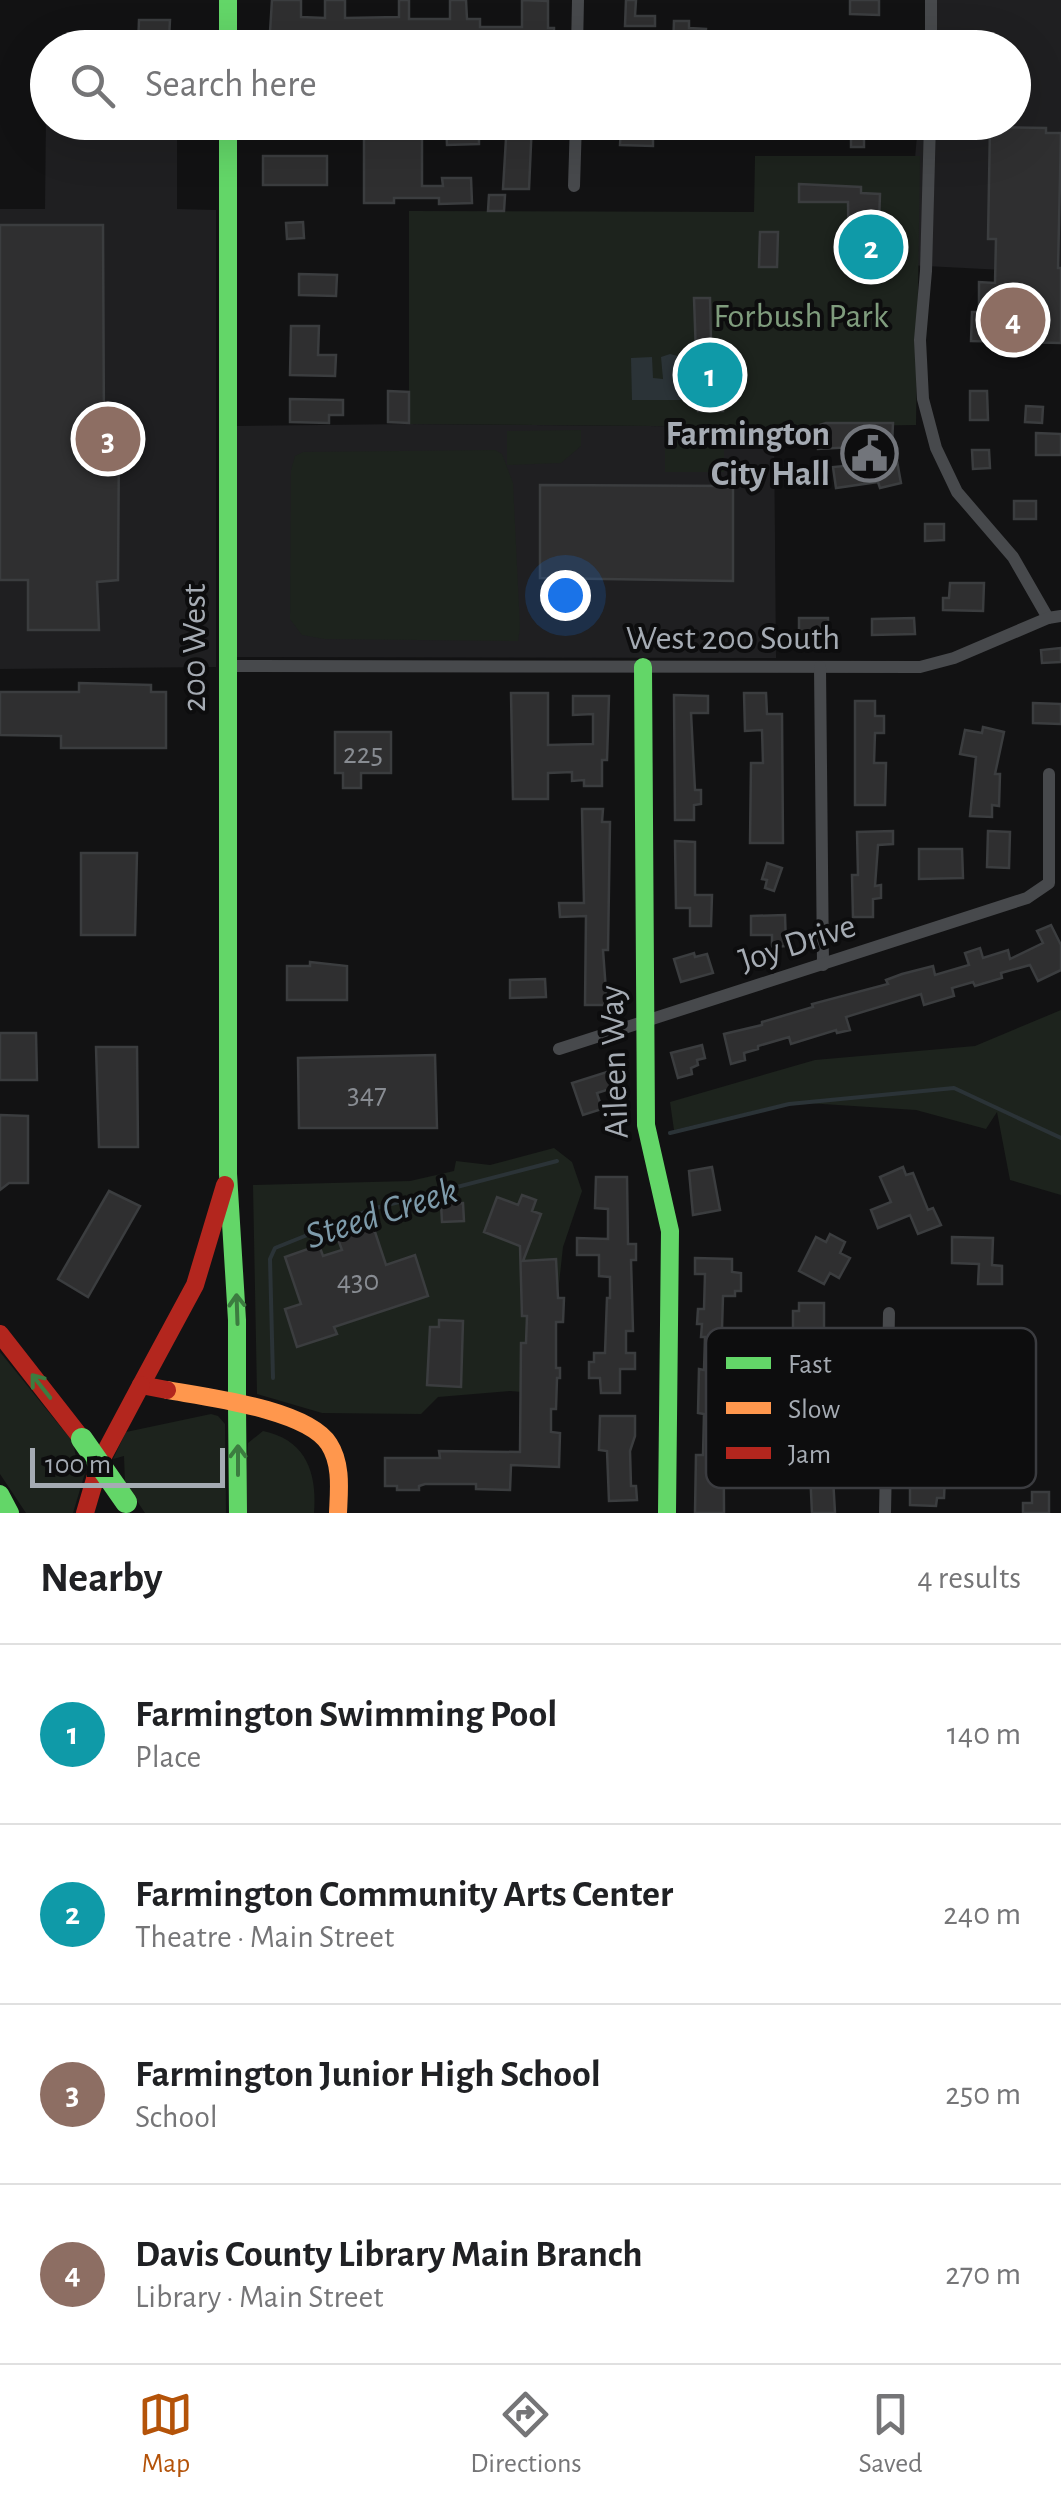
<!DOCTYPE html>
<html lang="en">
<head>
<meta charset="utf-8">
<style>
  :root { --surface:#fff; --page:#f2f2f2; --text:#202124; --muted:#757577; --line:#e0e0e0; --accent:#b45309 }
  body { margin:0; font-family:"Alegreya Sans",sans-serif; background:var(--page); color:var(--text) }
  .scale { position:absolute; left:30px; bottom:25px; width:195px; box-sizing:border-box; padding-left:10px; border:5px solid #a5abb3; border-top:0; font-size:28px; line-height:35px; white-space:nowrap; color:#a5abb3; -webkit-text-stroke:8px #0d0d0e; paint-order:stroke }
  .you { position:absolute; left:565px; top:595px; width:35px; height:35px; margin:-25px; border:8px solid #fff; border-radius:50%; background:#1a73e8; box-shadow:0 0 0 15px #1a73e833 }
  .badge { display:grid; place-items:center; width:65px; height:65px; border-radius:50%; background:var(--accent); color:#fff; font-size:32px; font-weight:700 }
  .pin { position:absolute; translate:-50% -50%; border:5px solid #fff; box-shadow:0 2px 10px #0006 }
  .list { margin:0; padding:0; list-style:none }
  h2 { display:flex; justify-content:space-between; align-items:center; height:130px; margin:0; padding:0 40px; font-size:42px }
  h2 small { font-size:32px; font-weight:400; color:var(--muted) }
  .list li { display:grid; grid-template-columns:65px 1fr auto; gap:30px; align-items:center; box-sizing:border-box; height:180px; padding:0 40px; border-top:2px solid var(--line) }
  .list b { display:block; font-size:38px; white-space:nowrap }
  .list p { margin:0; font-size:32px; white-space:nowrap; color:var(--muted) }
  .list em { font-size:32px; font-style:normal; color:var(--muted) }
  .icon { flex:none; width:55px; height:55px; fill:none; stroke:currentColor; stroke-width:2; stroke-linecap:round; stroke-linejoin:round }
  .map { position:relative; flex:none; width:1061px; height:1513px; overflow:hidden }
  .search { position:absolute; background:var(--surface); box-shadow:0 10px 40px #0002; left:30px; right:30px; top:30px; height:110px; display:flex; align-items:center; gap:25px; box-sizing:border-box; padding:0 35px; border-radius:55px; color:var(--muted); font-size:38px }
  .sheet { height:850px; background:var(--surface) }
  nav { display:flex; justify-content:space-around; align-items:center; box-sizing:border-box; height:140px; border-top:2px solid var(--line); background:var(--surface); font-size:28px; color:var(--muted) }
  nav a { display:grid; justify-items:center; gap:5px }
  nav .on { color:var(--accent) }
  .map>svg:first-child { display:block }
</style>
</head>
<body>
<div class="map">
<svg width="1061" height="1513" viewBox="0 0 1061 1513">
  <rect width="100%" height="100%" fill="#121213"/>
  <g fill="#1f1f21">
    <polygon points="929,0 1061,0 1061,273 906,265 918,123 1014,122 1014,48 925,47"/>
    <polygon points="46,113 48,122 177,123 177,209 216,210 216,667 0,669 0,209 45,209"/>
    <polygon points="409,424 774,427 776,658 237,657 237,426"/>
  </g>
  <g fill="#1d231d">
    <polygon points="755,156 920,156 916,425 774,427 409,424 409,211 754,212"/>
    <polygon points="581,430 581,446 561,463 507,465 507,431"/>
    <rect x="665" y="434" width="59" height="38"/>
    <polygon points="495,450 502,454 513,483 520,628 518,641 324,639 302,635 290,619 291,470 295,456 303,452"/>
    <polygon points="1061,1010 1061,1195 1010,1180 997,1112 986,1129 916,1110 791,1102 674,1130 670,1102 815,1060 975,1046"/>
    <polygon points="554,1148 572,1162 582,1191 563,1247 547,1394 510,1391 438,1397 421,1414 322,1413 257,1394 253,1185 410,1181 454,1171 456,1161 490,1165"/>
    <polygon points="0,1352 73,1442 78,1467 88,1463 73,1513 26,1513 0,1474"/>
    <polygon points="211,1414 218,1416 225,1424 226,1513 145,1513 125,1483 124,1456 113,1459 126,1432"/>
    <path d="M263 1431C307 1440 317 1474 314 1513H243L248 1443Z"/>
  </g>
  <polygon fill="#2b3337" points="670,354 682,357 681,400 632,400 631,358 652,357 653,378 663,379 661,357"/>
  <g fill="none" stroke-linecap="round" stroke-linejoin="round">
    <g stroke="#2b3337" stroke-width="4">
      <polyline points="670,1133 789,1104 954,1088 1061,1138"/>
      <polyline points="273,1378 270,1259 275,1248 372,1209 557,1161"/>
    </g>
  </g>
  <g fill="#2f2f30" stroke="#3b3d3f" stroke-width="2.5">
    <polygon points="272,0 301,0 301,17 325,18 325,0 345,0 345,18 399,17 399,0 409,0 409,19 450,19 450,0 466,0 467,19 480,19 480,27 522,27 522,0 548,1 548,28 554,28 554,48 467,48 467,43 447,43 447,46 395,47 395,42 332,46 321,46 321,42 278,42 278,32 270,32"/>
    <polygon points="626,0 636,0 635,16 655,16 655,26 625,26"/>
    <polygon points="850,0 879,0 879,15 850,14"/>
    <polygon points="139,20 170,20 169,39 160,39 160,48 138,48"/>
    <polygon points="674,21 689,21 689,28 706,29 705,48 673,48"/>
    <polygon points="778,32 802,36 801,48 778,48"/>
    <polygon points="846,34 880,35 880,48 846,48"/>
    <polygon points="407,122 422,124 422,186 443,186 442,178 471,178 472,203 439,204 439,198 394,198 394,203 364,203 364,138 407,138"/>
    <polygon points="446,122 479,122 479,144 447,145"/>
    <polygon points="507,122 532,122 529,189 503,189"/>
    <polygon points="862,122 890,122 889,138 864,138 864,147 851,147 851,133 861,133"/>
    <polygon points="621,125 653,126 653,146 620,145"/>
    <polygon points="990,127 1046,128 1046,133 1061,133 1058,268 1061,268 1061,343 971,341 972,312 979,312 979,282 995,283 996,239 988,239"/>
    <rect x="263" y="156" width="64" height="29"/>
    <polygon points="799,184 861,187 861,193 880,194 879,223 892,223 892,277 849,276 848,202 799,202"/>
    <polygon points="489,195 505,195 504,211 488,211"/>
    <polygon points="303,222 304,238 287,239 286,223"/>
    <polygon points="0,225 103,225 104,435 119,436 118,580 97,582 99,630 28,630 28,580 0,580"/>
    <polygon points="760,232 778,232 777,267 759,267"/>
    <polygon points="299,274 337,275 336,296 299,295"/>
    <polygon points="694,298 710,298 711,340 721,340 723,411 698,411"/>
    <polygon points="291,326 319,326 318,355 336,355 335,376 290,375"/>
    <polygon points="388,391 409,392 409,423 388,422"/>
    <polygon points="970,391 987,391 988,420 970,420"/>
    <polygon points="290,399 343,400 343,415 329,415 329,423 290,422"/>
    <polygon points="1026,406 1043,407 1042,423 1025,422"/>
    <polygon points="826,423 893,423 892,445 818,449 817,426"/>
    <polygon points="1036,433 1061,434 1061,455 1036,455"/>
    <polygon points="972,450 989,450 990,468 973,469"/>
    <polygon points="897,461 901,483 880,488 878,482 836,488 833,467"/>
    <polygon points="540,485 733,486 733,581 540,578"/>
    <rect x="1014" y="501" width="22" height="18"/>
    <polygon points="925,524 944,524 944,540 925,541"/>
    <polygon points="950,583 984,583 983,611 943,610 943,598 949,598"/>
    <polygon points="799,618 828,618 828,636 799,635"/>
    <polygon points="914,618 915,634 872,635 872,619"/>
    <polygon points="1061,648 1061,662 1042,663 1041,650"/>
    <polygon points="79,683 151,685 151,692 166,692 166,748 61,748 61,736 0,735 0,692 79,692"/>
    <polygon points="511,693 548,693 548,745 593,744 593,714 573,715 573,696 609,696 607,760 602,760 602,786 584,786 584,780 572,781 572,772 548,773 548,799 513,799"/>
    <polygon points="744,693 766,693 767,714 782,714 783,843 750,843 751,763 763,763 762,730 745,731"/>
    <polygon points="674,695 708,696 708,713 691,713 695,790 701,790 701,804 694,805 694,820 675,820"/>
    <polygon points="855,701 875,701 875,716 884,716 884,733 875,733 874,763 886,763 885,805 855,805"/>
    <polygon points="1033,703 1061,704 1061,724 1033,723"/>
    <polygon points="983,727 1004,732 995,774 1000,774 999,806 992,805 992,817 970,816 976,757 960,754 965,730 982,733"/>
    <polygon points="335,732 391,732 391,773 361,773 361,788 343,788 343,773 335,773"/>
    <polygon points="582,809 603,809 602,822 610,822 608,950 603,950 607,1005 585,1005 586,916 560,917 559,903 584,903"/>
    <polygon points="893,831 893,844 878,845 875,886 881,885 881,898 873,899 873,917 853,917 852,875 858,875 857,832"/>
    <polygon points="988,831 1010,832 1009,868 987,867"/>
    <polygon points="675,841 695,842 695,895 712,895 711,926 690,926 690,908 676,908"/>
    <polygon points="919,849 962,849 963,878 919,879"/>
    <polygon points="81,853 137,853 135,935 81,935"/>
    <polygon points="767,863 782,868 774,891 765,888 767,880 762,879"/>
    <polygon points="785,915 786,946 772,947 772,935 751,935 751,916"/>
    <polygon points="1051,925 1061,945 1061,970 1038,981 1030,965 1001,973 1002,978 975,986 973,982 952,988 954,996 924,1005 921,994 846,1017 850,1030 837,1033 836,1030 791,1044 789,1037 758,1046 758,1049 744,1053 745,1060 731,1064 724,1034 762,1025 762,1022 813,1007 812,1004 888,984 886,980 902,974 933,966 935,975 969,965 965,953 980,948 983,958 1008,950 1010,959 1043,943 1037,931"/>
    <polygon points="694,953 695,957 707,954 713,973 681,982 674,959"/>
    <polygon points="310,962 347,966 347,1000 287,1000 287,966 310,966"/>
    <polygon points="545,979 546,997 510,998 510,980"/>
    <polygon points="0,1033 36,1033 37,1080 0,1080"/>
    <polygon points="702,1045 705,1058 697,1060 698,1065 691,1068 692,1074 678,1078 671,1053"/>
    <polygon points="96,1047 137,1047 138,1147 99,1147"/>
    <polygon points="435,1055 437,1128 299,1128 298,1058"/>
    <polygon points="610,1071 616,1087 597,1093 602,1109 583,1115 572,1083"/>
    <polygon points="0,1115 28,1116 28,1183 9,1183 0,1190"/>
    <polygon points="712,1167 720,1210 693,1215 689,1171"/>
    <polygon points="903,1167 906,1175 913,1173 928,1210 933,1208 941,1225 918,1234 910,1215 878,1228 871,1210 891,1202 880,1177"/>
    <polygon points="596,1177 627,1177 628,1244 636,1244 636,1260 631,1260 633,1331 626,1331 626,1353 635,1353 635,1369 620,1369 620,1393 601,1393 600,1378 589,1378 589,1362 594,1362 594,1353 605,1353 607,1298 610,1298 610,1277 599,1276 599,1255 577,1255 577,1238 608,1239 608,1209 595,1208"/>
    <polygon points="109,1191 140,1206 88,1297 58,1279"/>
    <polygon points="522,1195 536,1200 532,1211 541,1214 523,1261 556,1259 558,1298 564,1298 563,1322 556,1322 556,1368 560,1368 560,1378 557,1378 556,1409 551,1409 551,1432 560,1433 559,1467 511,1465 510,1490 476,1489 476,1484 425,1484 419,1486 419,1490 397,1490 397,1486 385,1486 385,1458 440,1458 439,1451 520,1452 521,1343 526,1343 527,1316 522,1316 520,1246 484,1232 497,1197 518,1205"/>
    <polygon points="463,1203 464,1221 442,1222 441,1204"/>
    <polygon points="372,1223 386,1265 415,1255 428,1296 334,1327 337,1334 297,1347 285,1309 301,1304 285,1257 319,1245 323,1256 342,1250 336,1234"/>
    <polygon points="830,1234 845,1242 840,1253 850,1258 839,1278 830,1273 824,1284 799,1271 816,1237 826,1242"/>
    <polygon points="952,1237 993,1238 992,1265 1002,1266 1002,1284 978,1284 979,1264 952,1263"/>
    <polygon points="695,1258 732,1259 732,1272 741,1273 741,1291 735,1291 735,1296 723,1296 722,1329 733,1330 732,1351 723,1350 724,1513 695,1513 696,1455 703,1455 704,1414 698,1413 699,1369 704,1370 705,1337 701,1337 702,1324 697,1324 698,1309 704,1309 705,1274 695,1274"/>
    <polygon points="799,1303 824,1303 824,1334 835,1334 835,1352 793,1352 793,1311 799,1311"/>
    <polygon points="439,1320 463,1321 461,1387 427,1385 430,1327 439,1327"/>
    <polygon points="918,1340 948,1341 947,1402 953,1402 952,1433 969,1433 969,1450 953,1450 952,1476 945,1476 944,1498 937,1498 936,1506 910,1505 910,1485 917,1485 917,1460 923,1460 924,1390 918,1389"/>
    <polygon points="600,1416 635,1416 635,1436 630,1451 631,1486 636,1486 637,1500 609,1501 607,1451 599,1450"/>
    <polygon points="815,1424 837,1424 837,1439 847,1439 847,1460 832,1460 835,1513 812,1513 809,1450 802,1450 802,1430 815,1431"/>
    <polygon points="1032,1492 1049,1492 1049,1513 1023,1513 1023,1503 1032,1503"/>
  </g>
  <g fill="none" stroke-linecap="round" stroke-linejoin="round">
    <g stroke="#47494c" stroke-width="12">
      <polyline points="577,48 578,0"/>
      <polyline points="931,48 931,0"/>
      <polyline points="930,122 926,271 920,340 923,399 936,448 957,492 1013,557 1048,618"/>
      <polyline points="574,186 576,122"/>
      <polyline points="228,666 920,667 954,658 1048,618 1061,616"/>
      <polyline points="820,667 823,965"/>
      <polyline points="559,1049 1027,898 1049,883 1049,774"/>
      <polyline points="885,1513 889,1313"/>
    </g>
    <g stroke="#63d668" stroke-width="18">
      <polyline points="228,0 228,48"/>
      <polyline points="228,122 228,1174 237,1320 237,1406"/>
      <polyline points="643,667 646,1125 670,1231 667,1513"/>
      <polyline points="237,1406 238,1513"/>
      <polyline points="0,1494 10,1513"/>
    </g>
    <path stroke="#ff974d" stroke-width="18" d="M167 1390C205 1397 307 1409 329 1444 342 1464 339 1490 338 1513"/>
    <g stroke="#b3261e" stroke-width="18">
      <polyline points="0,1334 82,1439"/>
      <polyline points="167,1390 141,1385 195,1285 225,1185"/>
      <polyline points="85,1513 100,1462 141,1385"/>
    </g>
    <polyline stroke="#63d668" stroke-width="22" points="82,1439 126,1502"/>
  </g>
  <defs><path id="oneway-shaft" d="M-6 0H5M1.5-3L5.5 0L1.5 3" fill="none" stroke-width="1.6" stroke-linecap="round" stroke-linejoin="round" transform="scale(2.5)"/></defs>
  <g stroke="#3c7c40">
    <use href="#oneway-shaft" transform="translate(237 1309) rotate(-92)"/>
    <use href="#oneway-shaft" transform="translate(41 1386) rotate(-128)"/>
    <use href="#oneway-shaft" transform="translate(238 1460) rotate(-90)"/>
  </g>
  <defs>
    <symbol id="civic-ring" viewBox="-11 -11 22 22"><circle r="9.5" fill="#0d0d0e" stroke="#72757b" stroke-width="1.5"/><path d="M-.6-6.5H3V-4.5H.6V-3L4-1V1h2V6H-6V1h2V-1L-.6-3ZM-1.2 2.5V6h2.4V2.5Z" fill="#72757b"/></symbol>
  </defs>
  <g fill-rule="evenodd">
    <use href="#civic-ring" x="838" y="422" width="63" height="63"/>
  </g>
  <g text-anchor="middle" stroke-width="8" stroke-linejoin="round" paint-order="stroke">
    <g font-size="30" fill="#888c92">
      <text x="363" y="763">225</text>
      <text x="367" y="1103">347</text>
      <text x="358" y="1290">430</text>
    </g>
    <g font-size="35" fill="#7f9c7d" stroke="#0d0d0e">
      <text x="801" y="327">Forbush Park</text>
    </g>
    <g font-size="35" font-weight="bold" fill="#a5abb3" stroke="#0d0d0e" text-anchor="end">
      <text x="830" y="445">Farmington<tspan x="830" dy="40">City Hall</tspan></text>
    </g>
    <g font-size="35" fill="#a5abb3" stroke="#0d0d0e">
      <text x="733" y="649">West 200 South</text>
      <text transform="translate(193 648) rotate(-90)" y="12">200 West</text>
      <text transform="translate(797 942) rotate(-18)" y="12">Joy Drive</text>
      <text transform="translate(613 1062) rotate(-92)" y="12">Aileen Way</text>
    </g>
    <g font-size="38" font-style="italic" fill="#7e9bab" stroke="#0d0d0e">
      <text transform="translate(381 1212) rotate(-18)" y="13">Steed Creek</text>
    </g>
  </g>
  <rect x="706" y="1328" width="330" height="160" rx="15" fill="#0d0d0e" stroke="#3b3c40" stroke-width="2.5"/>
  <rect x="726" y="1357" width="45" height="12" fill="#63d668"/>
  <rect x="726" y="1402" width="45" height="12" fill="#ff974d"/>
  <rect x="726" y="1447" width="45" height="12" fill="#b3261e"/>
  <g font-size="28" fill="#a5abb3">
    <text x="788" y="1373">Fast</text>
    <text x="788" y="1418">Slow</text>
    <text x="788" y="1463">Jam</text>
  </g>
</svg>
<div class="scale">100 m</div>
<div class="you"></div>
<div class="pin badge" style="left:710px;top:375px;background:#0f9aa8">1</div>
<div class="pin badge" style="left:871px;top:247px;background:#0f9aa8">2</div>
<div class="pin badge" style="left:108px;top:439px;background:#8d6e63">3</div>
<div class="pin badge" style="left:1013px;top:320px;background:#8d6e63">4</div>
<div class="search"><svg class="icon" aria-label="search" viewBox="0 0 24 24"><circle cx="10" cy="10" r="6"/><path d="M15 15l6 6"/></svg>Search here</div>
</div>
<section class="sheet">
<h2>Nearby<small>4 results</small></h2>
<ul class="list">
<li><span class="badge" style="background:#0f9aa8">1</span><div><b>Farmington Swimming Pool</b><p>Place</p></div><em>140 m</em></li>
<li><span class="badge" style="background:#0f9aa8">2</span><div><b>Farmington Community Arts Center</b><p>Theatre · Main Street</p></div><em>240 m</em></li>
<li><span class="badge" style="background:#8d6e63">3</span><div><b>Farmington Junior High School</b><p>School</p></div><em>250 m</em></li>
<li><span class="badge" style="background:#8d6e63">4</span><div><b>Davis County Library Main Branch</b><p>Library · Main Street</p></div><em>270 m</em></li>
</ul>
</section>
<nav>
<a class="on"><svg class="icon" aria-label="map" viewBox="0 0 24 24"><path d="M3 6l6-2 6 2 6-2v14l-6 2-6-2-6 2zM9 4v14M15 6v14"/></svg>Map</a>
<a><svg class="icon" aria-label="directions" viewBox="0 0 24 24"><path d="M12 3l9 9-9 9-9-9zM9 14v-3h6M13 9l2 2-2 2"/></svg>Directions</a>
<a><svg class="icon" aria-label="saved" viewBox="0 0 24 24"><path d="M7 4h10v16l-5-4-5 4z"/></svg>Saved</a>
</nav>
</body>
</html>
